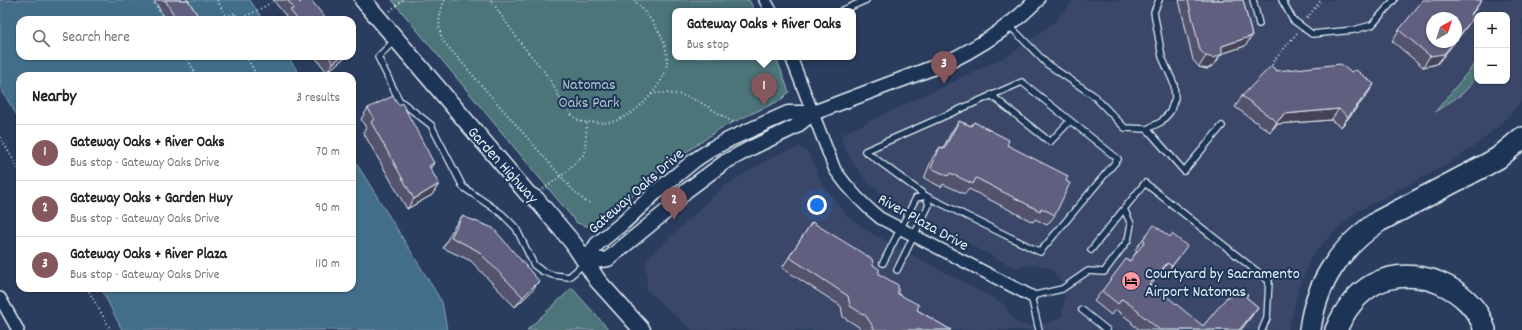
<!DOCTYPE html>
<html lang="en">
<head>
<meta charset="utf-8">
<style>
  :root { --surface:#fff; --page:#f2f2f2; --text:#202124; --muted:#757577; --line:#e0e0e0; --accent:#84575d }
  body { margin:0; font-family:Dekko,sans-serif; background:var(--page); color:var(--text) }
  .controls { position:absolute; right:12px; top:12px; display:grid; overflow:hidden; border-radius:8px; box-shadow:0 1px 3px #0004 }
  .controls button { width:36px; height:36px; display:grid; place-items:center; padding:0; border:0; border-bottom:1px solid var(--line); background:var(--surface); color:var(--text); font:20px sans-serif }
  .compass { position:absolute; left:1426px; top:12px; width:36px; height:36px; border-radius:50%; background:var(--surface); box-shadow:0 1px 3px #0004; rotate:39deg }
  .you { position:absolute; left:817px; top:205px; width:14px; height:14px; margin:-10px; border:3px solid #fff; border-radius:50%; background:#1a73e8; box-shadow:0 0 0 6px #1a73e833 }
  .badge { display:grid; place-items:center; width:26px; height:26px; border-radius:50%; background:var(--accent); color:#fff; font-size:13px; font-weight:700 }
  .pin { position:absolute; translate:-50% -33px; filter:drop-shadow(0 1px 2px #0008) }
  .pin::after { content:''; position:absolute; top:21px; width:14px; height:12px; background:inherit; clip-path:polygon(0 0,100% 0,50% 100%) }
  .popup { position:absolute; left:672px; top:8px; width:184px; height:52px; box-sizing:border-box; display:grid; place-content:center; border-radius:8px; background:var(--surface); filter:drop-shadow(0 1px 3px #0005); font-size:13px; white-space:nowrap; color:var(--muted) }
  .popup b { font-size:15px; color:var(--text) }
  .popup::after { content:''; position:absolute; left:50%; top:100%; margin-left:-8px; border:8px solid transparent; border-top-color:var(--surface) }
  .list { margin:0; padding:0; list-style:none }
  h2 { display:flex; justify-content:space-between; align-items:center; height:52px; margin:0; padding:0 16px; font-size:17px }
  h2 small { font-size:13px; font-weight:400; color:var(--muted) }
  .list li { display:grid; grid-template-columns:26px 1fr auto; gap:12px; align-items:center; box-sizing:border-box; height:56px; padding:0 16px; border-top:1px solid var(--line) }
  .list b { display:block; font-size:15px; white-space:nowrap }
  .list p { margin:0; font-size:13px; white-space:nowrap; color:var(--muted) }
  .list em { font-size:13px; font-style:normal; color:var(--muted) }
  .icon { flex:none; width:22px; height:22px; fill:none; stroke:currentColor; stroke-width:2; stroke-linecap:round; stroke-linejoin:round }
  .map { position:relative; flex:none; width:1522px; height:330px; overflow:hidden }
  .search { position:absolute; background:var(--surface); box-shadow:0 1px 3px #0004; left:16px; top:16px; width:340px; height:44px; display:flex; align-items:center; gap:10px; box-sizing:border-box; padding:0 14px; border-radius:12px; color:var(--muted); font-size:15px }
  .panel { position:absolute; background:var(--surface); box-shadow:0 1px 3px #0004; left:16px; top:72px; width:340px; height:220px; border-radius:12px }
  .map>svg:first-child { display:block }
</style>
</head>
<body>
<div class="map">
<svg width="1522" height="330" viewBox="0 0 1522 330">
  <rect width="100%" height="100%" fill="#2b3d5f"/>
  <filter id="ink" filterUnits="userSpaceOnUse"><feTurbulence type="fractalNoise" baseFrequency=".025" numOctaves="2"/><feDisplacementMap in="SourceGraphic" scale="8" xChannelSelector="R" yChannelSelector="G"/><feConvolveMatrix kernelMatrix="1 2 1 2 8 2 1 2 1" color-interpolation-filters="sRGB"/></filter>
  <g filter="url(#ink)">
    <path fill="#3b4769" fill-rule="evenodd" d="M1074 0H1522V100L1511 114 1480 142 1450 163 1356 212 1327 239 1311 257 1298 292 1288 330H692L647 290 646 260 722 188 772 157 800 147 809 153 822 183 846 215 871 233 1002 303 1016 323 1031 326 1051 322 1062 316 1066 288 1051 269 1036 264 1015 268 899 208 867 181 856 167 845 148 841 135 1011 54 1057 20ZM1477 15H1507V81H1477ZM1432 18H1456V42H1432Z"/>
    <g fill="#4b7479" stroke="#9ab2b8">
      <polygon points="392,0 749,0 755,11 675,11 675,57 776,57 789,92 781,100 721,128 662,169 603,221 590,227 577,223"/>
      <polygon points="1477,61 1477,78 1462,94 1435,112"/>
      <polygon points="572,288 609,330 527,330"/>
    </g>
    <g fill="#436e8a" stroke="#85a2b6">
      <polygon points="0,0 250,0 263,20 20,20 20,56 287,56 301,76 20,76 20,120 0,88"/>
      <polygon points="352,156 442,302 447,330 122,330 101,288 352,288"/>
    </g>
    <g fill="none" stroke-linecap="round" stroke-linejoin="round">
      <defs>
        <g id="service">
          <polyline points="1159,0 1154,12 1162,57 1174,84 1175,98 1170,112 1161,122 1147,129 1184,171 1222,126"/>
          <polyline points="1253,0 1259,24"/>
          <polyline points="1282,0 1293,20 1312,34 1354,30 1372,25 1394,0"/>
          <polyline points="841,11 866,0"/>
          <polyline points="1009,25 1047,64 1093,95 1125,128 1147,129"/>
          <polyline points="396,39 378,57 399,100 431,125 463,187 502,214 516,228 534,265 542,271 553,275 569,277 585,263"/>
          <polygon points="1022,82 1118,159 1040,252 926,196 865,151"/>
          <polyline points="991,95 1050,142 1070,121"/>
          <polyline points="1091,250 1124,209"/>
          <polyline points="883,263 916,198 926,196 929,205 897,270"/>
          <polyline points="1082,310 1107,330"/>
          <polyline points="1039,330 1031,296 1062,289 1088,271 1104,272 1128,240 1131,224 1124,209 1145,183 1269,281 1267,318 1262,330"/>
        </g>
        <g id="minor">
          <polyline points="765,0 771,11"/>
          <path d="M791 57 835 170C848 188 862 204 880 218L1031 296"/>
          <polyline points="0,298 18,330"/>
        </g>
        <g id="tertiary">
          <path d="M586 262 608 259 669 209 686 191 725 162 753 147 795 127 813 113 948 62C981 46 1011 26 1037 0"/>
          <polyline points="586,262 597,244 623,223 656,192 695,160 713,148 730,139 788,113 813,113"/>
        </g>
        <polyline id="secondary" points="363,0 528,194 536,199 573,243 598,281 642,330"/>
        <g id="motorway">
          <path d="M1310 330C1316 282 1340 248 1379 221L1484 166 1498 158 1522 138"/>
          <path d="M1336 330C1344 311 1356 294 1374 284 1414 263 1472 287 1485 330"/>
        </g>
      </defs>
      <use href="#service" stroke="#e8f1f8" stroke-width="8"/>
      <use href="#minor" stroke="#e8f1f8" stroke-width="14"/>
      <use href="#tertiary" stroke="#e8f1f8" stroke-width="17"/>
      <use href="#secondary" stroke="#e8f1f8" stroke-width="19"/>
      <use href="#motorway" stroke="#e8f1f8" stroke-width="24"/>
      <g stroke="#e8f1f8" stroke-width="2" stroke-dasharray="1 3" stroke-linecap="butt">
        <polyline points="152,0 165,20"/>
        <polyline points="217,0 228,20"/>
        <path d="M445 0C439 13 437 28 443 41L572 189 585 201 592 203"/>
        <path d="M491 0C502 17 514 34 526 50 533 59 541 66 547 76 558 90 562 110 578 120 582 123 588 122 593 122 599 123 605 123 611 122 635 117 667 84 667 60 667 36 649 17 634 0"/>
        <polyline points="390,11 403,0"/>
        <polyline points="226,17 235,13 236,15 228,20"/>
        <polyline points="1307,18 1321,0"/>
        <polyline points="239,20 271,3"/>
        <polyline points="352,38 354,35"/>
        <polyline points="352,43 356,39 355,37"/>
        <polyline points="186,56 197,76"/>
        <polyline points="246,56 257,76"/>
        <polyline points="1273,69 1272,63 1297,33"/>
        <path d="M651 94C691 89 703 106 735 123"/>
        <polyline points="0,137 20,171"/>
        <polyline points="543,189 565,173 584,154 585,149 587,122"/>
        <polyline points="87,288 111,330"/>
      </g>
      <use href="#service" stroke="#1d3557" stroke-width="5.5"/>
      <use href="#minor" stroke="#1d3557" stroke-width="11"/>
      <use href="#tertiary" stroke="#1d3557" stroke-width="14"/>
      <use href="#secondary" stroke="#1d3557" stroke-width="16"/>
      <use href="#motorway" stroke="#1d3557" stroke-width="21"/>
    </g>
    <g fill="#53526d" stroke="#e8f1f8">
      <polygon points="154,0 188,0 199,18 198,20 166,20"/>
      <polygon points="273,0 298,0 300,3 327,20 284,20 286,16"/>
      <polygon points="1179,0 1243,0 1252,36 1245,46 1221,54 1215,64 1207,69 1199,67 1193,60"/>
      <polygon points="1475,10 1471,15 1464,30 1456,41 1456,18 1432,42 1455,42 1437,64 1423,67 1392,41 1399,30"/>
      <polygon points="314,56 346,56 344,58 327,72"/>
      <polygon points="1277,71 1367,95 1341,127 1331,120 1277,124 1270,132 1235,107 1242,96"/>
      <polygon points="368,108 434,163 430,169 439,184 432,195 407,209 363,132 366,128 361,119"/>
      <polygon points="959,121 971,126 974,122 1007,145 1066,181 1055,215 1047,225 1035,219 1033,222 969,189 965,194 943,184 941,187 924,178 933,157 940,147 943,148 952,131"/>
      <polygon points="462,216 532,291 515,307 471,261 443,248 454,227"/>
      <polygon points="812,222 873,265 879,274 898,294 917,310 951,330 861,330 859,327 843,317 841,306 782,268"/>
      <polygon points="1143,239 1180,256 1164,276 1160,274 1146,290 1203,326 1229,297 1246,297 1258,307 1241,330 1140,330 1132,324 1132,322 1115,309 1111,315 1094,301 1102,291 1130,261 1137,251 1135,250"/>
    </g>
    <g fill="#444259" stroke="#e8f1f8">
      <polygon points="1482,0 1475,10 1463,24 1471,14"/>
      <polygon points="1472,20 1464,30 1456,41 1456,39"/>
      <polygon points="1252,36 1245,46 1221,54 1215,64 1207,69 1199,67 1206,56 1222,46"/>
      <polygon points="1454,42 1455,42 1437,64 1423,67 1430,56"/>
      <polygon points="342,56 346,56 344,58 327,72 333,63"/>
      <polygon points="1374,84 1367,95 1341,127 1348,117"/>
      <polygon points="1339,109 1331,120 1277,124 1270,132 1277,122 1284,114"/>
      <polygon points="439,184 432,195 407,209 414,199"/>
      <polygon points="1167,263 1160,274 1138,301 1145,290"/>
      <polygon points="539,281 532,291 515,307 523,297"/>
      <polygon points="1258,307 1251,317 1241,330 1239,330"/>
    </g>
    <g fill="#615f7f" stroke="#e8f1f8">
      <polygon points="165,0 188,0 199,18 197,20 177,20"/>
      <polygon points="287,0 298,0 300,3 303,0 311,0 327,20 298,20 290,10 294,8"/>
      <polygon points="1188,0 1243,0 1252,36 1222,46 1222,54 1214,58 1206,56 1200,50"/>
      <polygon points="1423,0 1482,0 1471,14 1472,20 1456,39 1456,18 1432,18 1432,42 1454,42 1444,54 1430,56 1399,30"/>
      <polygon points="328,56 342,56 333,63"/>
      <polygon points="1341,64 1350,72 1356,70 1374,84 1348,117 1339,109 1284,114 1277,122 1242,96 1271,66 1277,71"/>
      <polygon points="393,96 399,105 402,103 434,163 429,166 439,184 414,199 371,122 374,119 368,108"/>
      <polygon points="959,121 971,126 974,122 1009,140 1007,145 1068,176 1066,181 1070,183 1055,215 1041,208 1040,211 976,178 973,184 950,173 948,176 931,168 940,147 944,149"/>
      <polygon points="462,216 493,228 539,281 523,297 478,251 451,237"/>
      <polygon points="812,222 872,259 873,265 879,269 879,274 898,285 898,294 919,305 917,310 951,330 875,330 866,316 850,306 848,296 789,257"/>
      <polygon points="1154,225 1170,237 1172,234 1187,246 1172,266 1167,263 1145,290 1159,290 1203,326 1227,297 1229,297 1236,288 1248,295 1246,297 1258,307 1239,330 1160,330 1139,313 1139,311 1122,299 1118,304 1102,291 1126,259 1130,261 1145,241 1143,239"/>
    </g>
  </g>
  <defs>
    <symbol id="hotel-disc" viewBox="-11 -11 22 22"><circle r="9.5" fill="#ff9aa2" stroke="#1d3557"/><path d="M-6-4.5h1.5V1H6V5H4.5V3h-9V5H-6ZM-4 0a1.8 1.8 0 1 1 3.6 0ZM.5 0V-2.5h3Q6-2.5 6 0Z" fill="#111"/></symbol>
  </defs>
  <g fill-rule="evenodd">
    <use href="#hotel-disc" x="1120" y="270" width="22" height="22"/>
  </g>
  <g text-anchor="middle" stroke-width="4" stroke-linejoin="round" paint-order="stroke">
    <g font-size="16" fill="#b1c5cc" stroke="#1d3557">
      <text x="589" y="89">Natomas<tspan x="589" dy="18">Oaks Park</tspan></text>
    </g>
    <g font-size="16" fill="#e8f1f8" stroke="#1d3557">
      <text transform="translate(504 164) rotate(48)" y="6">Garden Highway</text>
      <text transform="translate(635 190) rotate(-41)" y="6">Gateway Oaks Drive</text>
      <text transform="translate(924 221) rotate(29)" y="6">River Plaza Drive</text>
    </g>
    <g font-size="16" fill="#e8f1f8" stroke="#1d3557" text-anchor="start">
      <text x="1145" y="278">Courtyard by Sacramento<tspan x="1145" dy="18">Airport Natomas</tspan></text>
    </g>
  </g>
</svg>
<div class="controls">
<button>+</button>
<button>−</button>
</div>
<svg class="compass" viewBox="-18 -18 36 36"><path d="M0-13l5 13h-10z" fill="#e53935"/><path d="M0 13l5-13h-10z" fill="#757577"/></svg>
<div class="you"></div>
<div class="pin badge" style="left:764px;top:106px">1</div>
<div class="popup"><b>Gateway Oaks + River Oaks</b>Bus stop</div>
<div class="pin badge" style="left:674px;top:220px">2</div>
<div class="pin badge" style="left:944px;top:84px">3</div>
<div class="search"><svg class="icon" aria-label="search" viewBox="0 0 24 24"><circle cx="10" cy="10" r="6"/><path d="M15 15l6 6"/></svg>Search here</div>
<section class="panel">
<h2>Nearby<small>3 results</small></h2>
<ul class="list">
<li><span class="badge">1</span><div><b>Gateway Oaks + River Oaks</b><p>Bus stop · Gateway Oaks Drive</p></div><em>70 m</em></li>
<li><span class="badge">2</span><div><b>Gateway Oaks + Garden Hwy</b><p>Bus stop · Gateway Oaks Drive</p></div><em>90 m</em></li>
<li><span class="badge">3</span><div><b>Gateway Oaks + River Plaza</b><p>Bus stop · Gateway Oaks Drive</p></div><em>110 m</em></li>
</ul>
</section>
</div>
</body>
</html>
